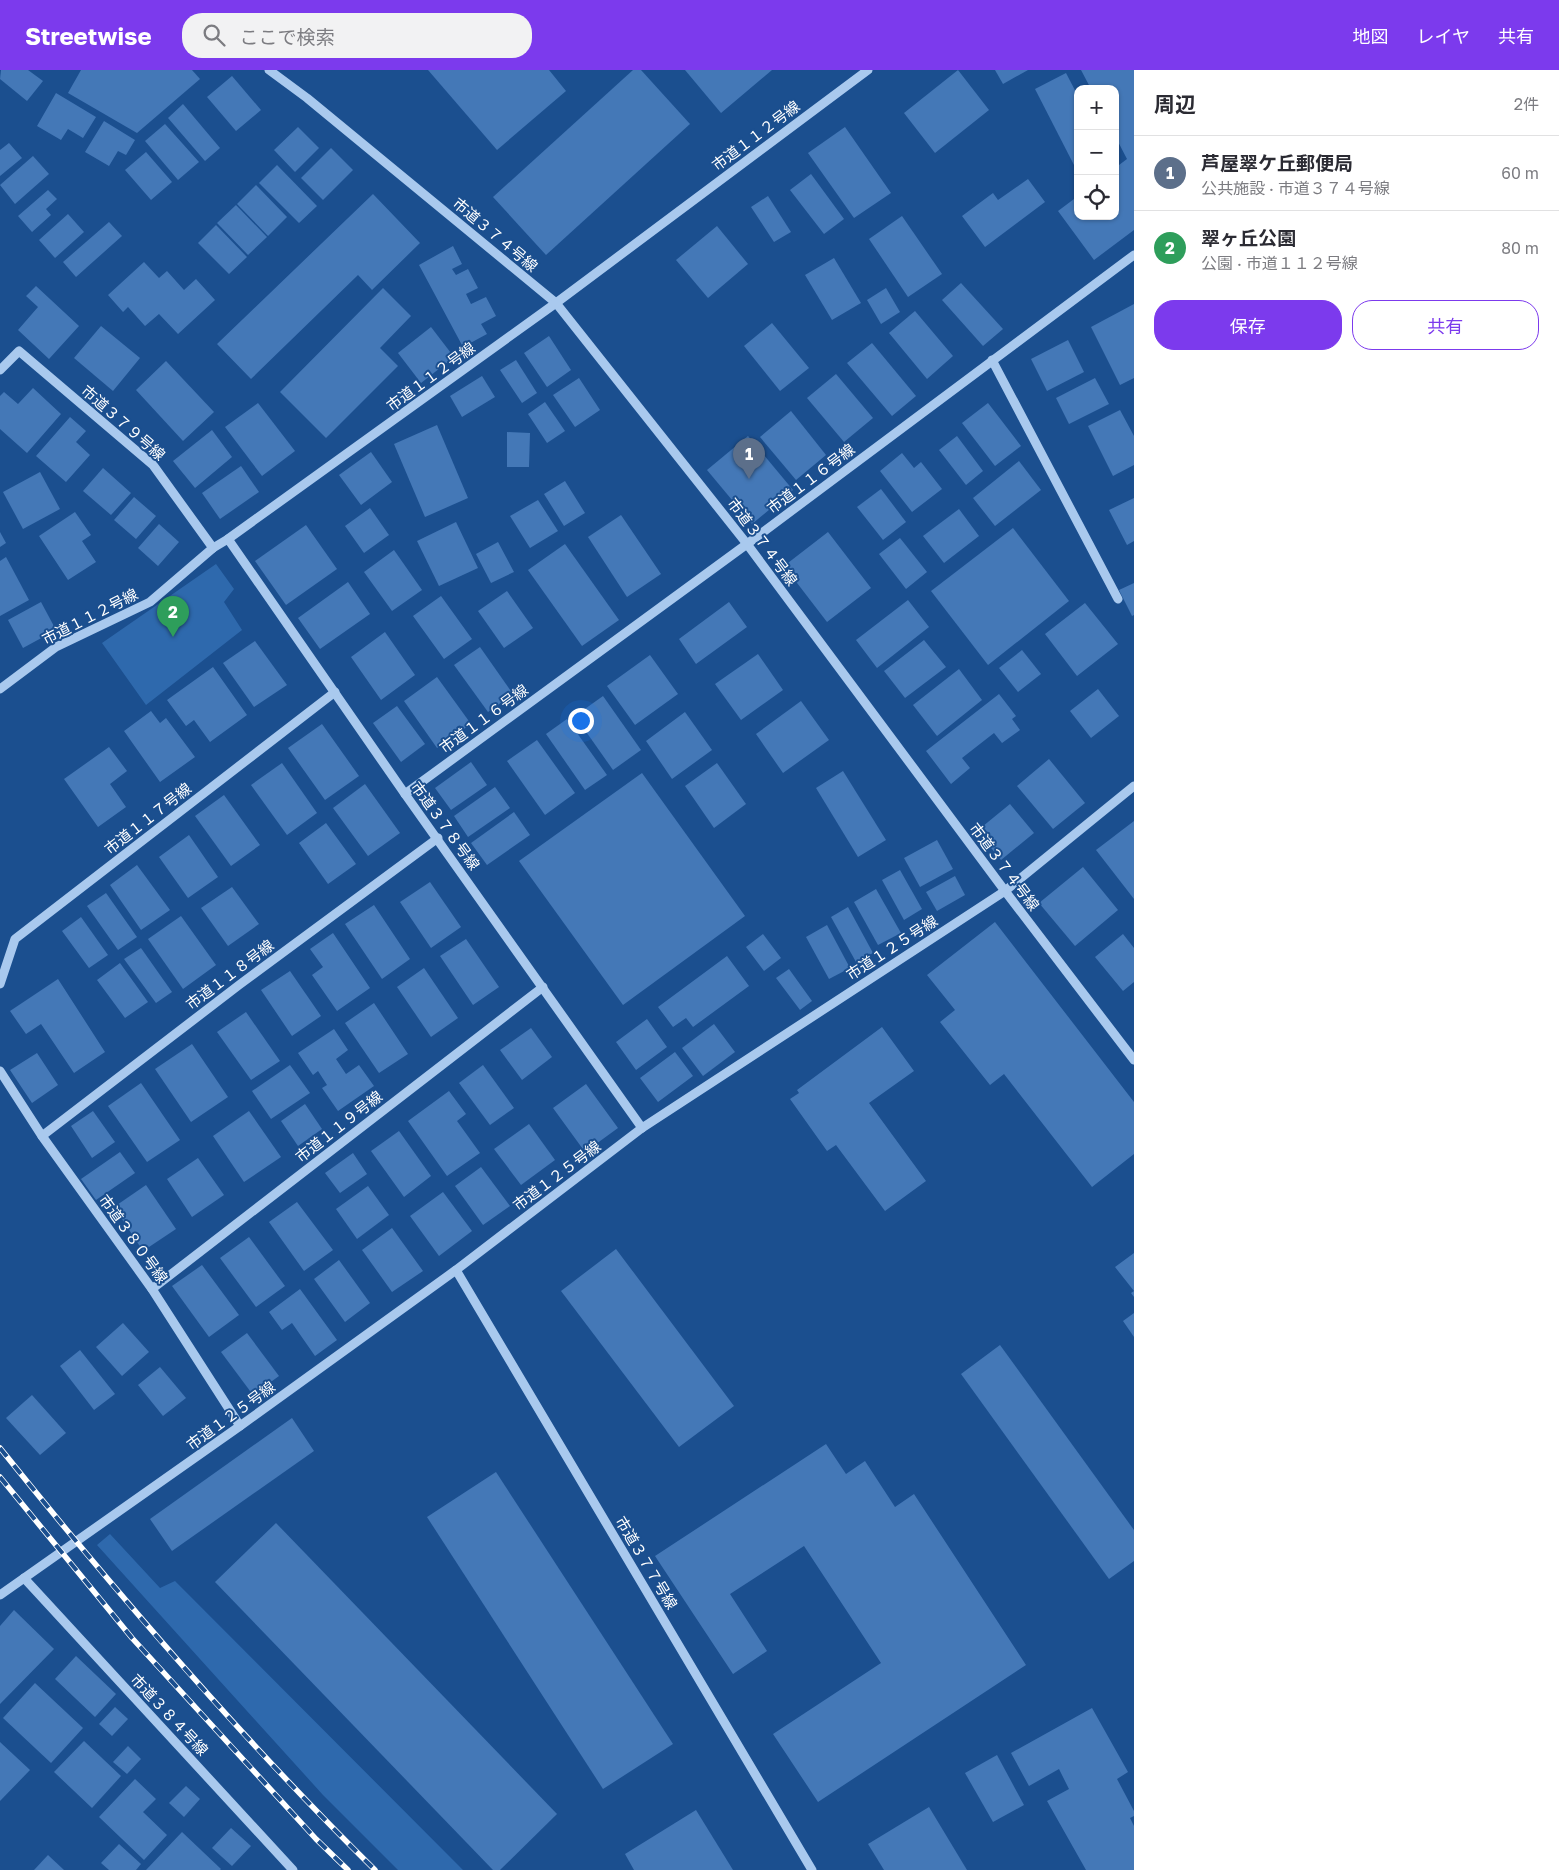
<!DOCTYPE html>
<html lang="ja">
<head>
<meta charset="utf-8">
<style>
  :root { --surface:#fff; --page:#f2f2f3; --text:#2b2b33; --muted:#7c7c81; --line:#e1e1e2; --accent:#7c3aed }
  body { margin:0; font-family:"Golos Text","Noto Sans JP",sans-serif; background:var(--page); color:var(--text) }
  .controls { position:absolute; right:15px; top:15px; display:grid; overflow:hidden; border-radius:10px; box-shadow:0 1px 4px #0004 }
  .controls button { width:45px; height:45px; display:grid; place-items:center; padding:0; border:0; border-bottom:1px solid var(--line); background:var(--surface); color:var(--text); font:25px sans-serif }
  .you { position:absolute; left:580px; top:650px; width:18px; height:18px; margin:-12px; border:4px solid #fff; border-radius:50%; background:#1a73e8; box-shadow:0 0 0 8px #1a73e833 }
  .badge { display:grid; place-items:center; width:32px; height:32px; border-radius:50%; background:var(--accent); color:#fff; font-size:16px; font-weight:700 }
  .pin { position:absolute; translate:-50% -41px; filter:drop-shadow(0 1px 2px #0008) }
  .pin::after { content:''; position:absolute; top:26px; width:18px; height:15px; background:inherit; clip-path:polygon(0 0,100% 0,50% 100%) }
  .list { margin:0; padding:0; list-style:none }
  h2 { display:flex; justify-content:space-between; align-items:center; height:65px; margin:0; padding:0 20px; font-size:21px }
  h2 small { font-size:16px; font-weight:400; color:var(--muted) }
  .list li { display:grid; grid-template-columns:32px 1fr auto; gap:15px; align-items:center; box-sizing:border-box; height:75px; padding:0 20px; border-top:1px solid var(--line) }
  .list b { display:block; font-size:19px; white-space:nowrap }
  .list p { margin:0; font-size:16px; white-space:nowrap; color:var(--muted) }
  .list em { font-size:16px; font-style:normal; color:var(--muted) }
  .actions { display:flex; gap:10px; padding:15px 20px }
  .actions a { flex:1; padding:11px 0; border:1px solid var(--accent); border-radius:20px; text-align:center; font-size:18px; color:var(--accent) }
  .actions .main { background:var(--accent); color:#fff }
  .icon { flex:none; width:28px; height:28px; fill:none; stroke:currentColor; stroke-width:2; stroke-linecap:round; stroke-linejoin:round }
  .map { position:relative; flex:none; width:1134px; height:1800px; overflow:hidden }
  header { display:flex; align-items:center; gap:30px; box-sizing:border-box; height:70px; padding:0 25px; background:var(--accent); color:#fff }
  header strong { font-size:24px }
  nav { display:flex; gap:28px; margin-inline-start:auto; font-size:18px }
  .search { width:350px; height:45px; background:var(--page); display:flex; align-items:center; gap:12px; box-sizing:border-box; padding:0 18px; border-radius:20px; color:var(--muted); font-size:19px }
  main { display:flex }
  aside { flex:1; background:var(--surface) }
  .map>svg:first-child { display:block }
</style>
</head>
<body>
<header>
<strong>Streetwise</strong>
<div class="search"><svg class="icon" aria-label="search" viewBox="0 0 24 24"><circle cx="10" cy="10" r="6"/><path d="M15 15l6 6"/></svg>ここで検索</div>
<nav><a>地図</a><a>レイヤ</a><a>共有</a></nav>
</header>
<main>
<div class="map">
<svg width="1134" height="1800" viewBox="0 0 1134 1800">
  <rect width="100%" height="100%" fill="#1b4f8f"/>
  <g fill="#2e69ad">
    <polygon points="216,494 234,519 224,532 242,560 146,635 102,573"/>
    <polygon points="110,1464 160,1518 175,1511 463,1800 398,1800 323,1725 97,1475"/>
  </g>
  <g fill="#4478b7">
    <polygon points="1,0 28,0 43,11 27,31 0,9"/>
    <polygon points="81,0 192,0 200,9 137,63 68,23"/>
    <polygon points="428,0 549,0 566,21 497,80"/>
    <polygon points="633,0 641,0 690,54 546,185 493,127"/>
    <polygon points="685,0 772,0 721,43"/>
    <polygon points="958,0 989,40 935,83 904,43"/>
    <polygon points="995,0 1028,0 1003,14"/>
    <polygon points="1081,0 1134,0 1134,160 1094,190 1058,141 1078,126 1078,146 1115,146 1115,98 1127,89 1115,66 1115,19 1091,19"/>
    <polygon points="1066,3 1078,26 1078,95 1075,97 1035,19"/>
    <polygon points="232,6 261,40 236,61 207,27"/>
    <polygon points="56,23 96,47 83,68 68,59 61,70 37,56"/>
    <polygon points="183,34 220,78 205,91 168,48"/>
    <polygon points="104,51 135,70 126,85 118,81 109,96 85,82"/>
    <polygon points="165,54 199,92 178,110 145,71"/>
    <polygon points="298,57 319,78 295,102 274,80"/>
    <polygon points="845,57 891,123 854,148 808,83"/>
    <polygon points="9,73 22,88 0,106 0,80"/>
    <polygon points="331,78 353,100 323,130 301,108"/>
    <polygon points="146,82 172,112 151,130 125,100"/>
    <polygon points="33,86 49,104 15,134 0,115"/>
    <polygon points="277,95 317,136 299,153 259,113"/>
    <polygon points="811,104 844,149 824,164 790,120"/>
    <polygon points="1028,109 1045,132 985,177 962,146 993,123 998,130"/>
    <polygon points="256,115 287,147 268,166 237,134"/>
    <polygon points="48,120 57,129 46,139 51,145 32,162 18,146"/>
    <polygon points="373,124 420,173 372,220 358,205 251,309 217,274"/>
    <polygon points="768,126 791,162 774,172 751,137"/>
    <polygon points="236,135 267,167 248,185 217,153"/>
    <polygon points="68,144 84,162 55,188 39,170"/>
    <polygon points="902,146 942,204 908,227 869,169"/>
    <polygon points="109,152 122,166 76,207 63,192"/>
    <polygon points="216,155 247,187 229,204 198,173"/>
    <polygon points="717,156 748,194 708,228 676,190"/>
    <polygon points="453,176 462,194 452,199 456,205 468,199 478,218 466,224 471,234 486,227 496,246 481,254 487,264 463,277 419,195"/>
    <polygon points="834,188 861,233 832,250 805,205"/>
    <polygon points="144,192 159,208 167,201 184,220 196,209 215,230 178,264 159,244 145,256 128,237 123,242 108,225"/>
    <polygon points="961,213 1003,259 983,276 942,230"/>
    <polygon points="36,216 79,256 49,289 18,260 38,237 26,226"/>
    <polygon points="383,218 411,246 380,278 398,296 326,368 280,322"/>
    <polygon points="886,218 900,242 881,254 867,230"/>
    <polygon points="1134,234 1134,308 1120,315 1091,257"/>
    <polygon points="915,241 953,286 927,309 889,263"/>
    <polygon points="772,253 809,298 780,321 744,276"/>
    <polygon points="101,256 140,288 113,321 74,288"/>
    <polygon points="431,257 454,287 421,313 398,283"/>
    <polygon points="549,266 571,300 547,317 524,283"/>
    <polygon points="1068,270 1084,302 1047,321 1031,289"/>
    <polygon points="872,273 916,326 892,346 847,293"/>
    <polygon points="516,290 537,323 522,333 500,300"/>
    <polygon points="166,291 214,342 183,371 136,320"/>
    <polygon points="836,304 873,348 844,372 807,328"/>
    <polygon points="482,306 495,327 462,347 450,326"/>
    <polygon points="579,308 600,340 575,357 553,325"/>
    <polygon points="1095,308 1109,334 1069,354 1056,328"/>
    <polygon points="33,318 61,344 27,383 0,359 0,326 4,322 18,334"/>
    <polygon points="545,332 565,361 547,373 528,344"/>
    <polygon points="258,333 295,381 262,406 225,357"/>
    <polygon points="988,333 1021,376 995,396 962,353"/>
    <polygon points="1120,340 1134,366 1134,395 1113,406 1088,356"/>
    <polygon points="791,341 826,385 796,410 760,367"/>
    <polygon points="70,347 86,361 76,372 90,385 66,412 36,386"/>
    <polygon points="437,355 468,428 425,447 394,374"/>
    <polygon points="212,360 232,387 195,418 173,391"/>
    <polygon points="507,362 530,363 529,397 507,397"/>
    <polygon points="748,366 793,420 752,454 707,400"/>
    <polygon points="957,366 983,401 966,415 939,380"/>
    <polygon points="371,382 392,412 361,435 339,405"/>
    <polygon points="902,383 914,398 921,392 942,419 912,442 880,401"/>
    <polygon points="1019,391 1041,420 995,456 973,428"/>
    <polygon points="241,396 259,422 220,449 202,423"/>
    <polygon points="103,398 131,423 111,445 83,421"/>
    <polygon points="40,402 60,439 23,459 3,422"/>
    <polygon points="565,411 585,443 564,456 544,424"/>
    <polygon points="881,419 906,452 883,470 857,437"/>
    <polygon points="134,427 156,446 136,469 114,450"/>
    <polygon points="1134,428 1134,471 1127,475 1109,440"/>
    <polygon points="538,430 558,461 530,478 510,446"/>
    <polygon points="370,438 389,465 364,483 345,456"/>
    <polygon points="959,439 979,466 944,493 923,466"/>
    <polygon points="75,442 91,465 82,471 96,492 68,510 39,466"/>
    <polygon points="621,445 661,504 627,527 588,467"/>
    <polygon points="456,452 478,498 439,516 417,471"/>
    <polygon points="159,454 179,472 158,496 138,478"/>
    <polygon points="306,455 337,499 286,535 255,491"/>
    <polygon points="1013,458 1069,531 988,595 931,521"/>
    <polygon points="0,462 6,473 0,477"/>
    <polygon points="828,462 871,518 827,552 784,496"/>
    <polygon points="900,468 927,502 906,519 879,484"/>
    <polygon points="498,472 514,502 491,513 476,484"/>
    <polygon points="565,474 619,550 582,576 528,500"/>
    <polygon points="394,480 422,520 392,541 364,502"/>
    <polygon points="6,487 29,530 0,546 0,491"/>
    <polygon points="348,512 370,544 320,579 298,548"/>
    <polygon points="1134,513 1134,545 1132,546 1119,520"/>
    <polygon points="507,521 533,558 504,578 478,541"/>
    <polygon points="441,526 472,569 444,589 413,546"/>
    <polygon points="908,530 929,557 877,598 856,570"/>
    <polygon points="41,532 56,560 23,578 8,550"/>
    <polygon points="729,532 747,557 696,594 679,569"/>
    <polygon points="1085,533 1118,574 1077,606 1045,564"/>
    <polygon points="385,562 415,605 381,630 351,587"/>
    <polygon points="924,570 946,597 905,628 884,601"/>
    <polygon points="255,571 287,615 254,637 223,593"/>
    <polygon points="480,577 513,624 488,642 454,595"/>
    <polygon points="1022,580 1041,604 1018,622 999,598"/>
    <polygon points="758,584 783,620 741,650 715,614"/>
    <polygon points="650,585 678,624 635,655 607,616"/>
    <polygon points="213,597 247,645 210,672 194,650 186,656 167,630"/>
    <polygon points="959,599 982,630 937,666 913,635"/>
    <polygon points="437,607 471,654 437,678 404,631"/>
    <polygon points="1098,619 1119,646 1091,668 1070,641"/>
    <polygon points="999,624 1016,646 1012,649 1020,660 1002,673 994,663 962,688 970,698 951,714 926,681"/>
    <polygon points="603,626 641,680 613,700 575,646"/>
    <polygon points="801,631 829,670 783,703 756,664"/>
    <polygon points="397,636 425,674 401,692 373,653"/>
    <polygon points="151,641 160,653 166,648 195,687 160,712 124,661"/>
    <polygon points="685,642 712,680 672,709 646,671"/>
    <polygon points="567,649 607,705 585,720 546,664"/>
    <polygon points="322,654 359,706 325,730 288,678"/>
    <polygon points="537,670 575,723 545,745 507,691"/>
    <polygon points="109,677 127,701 110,714 126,737 98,757 64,709"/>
    <polygon points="1049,689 1085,733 1053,759 1017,716"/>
    <polygon points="471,692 487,715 451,740 435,718"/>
    <polygon points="282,693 317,743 287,765 251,715"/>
    <polygon points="717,693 746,734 714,758 685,716"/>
    <polygon points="843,701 886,770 858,787 816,718"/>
    <polygon points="642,703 745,846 623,935 519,791"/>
    <polygon points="365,714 400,763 368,786 333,738"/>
    <polygon points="495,717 510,738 468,767 454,746"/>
    <polygon points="224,725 260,775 231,796 195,746"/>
    <polygon points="1010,734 1034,763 1001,790 977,761"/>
    <polygon points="514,742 530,765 487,795 471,773"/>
    <polygon points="1134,751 1134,829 1096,780"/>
    <polygon points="326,753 356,794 328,814 299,773"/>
    <polygon points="189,765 218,807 188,828 159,787"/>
    <polygon points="937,770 953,799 920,817 904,788"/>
    <polygon points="137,795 170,840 141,860 110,815"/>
    <polygon points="1083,797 1118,840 1075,876 1039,833"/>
    <polygon points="900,800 922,839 904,850 882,810"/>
    <polygon points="955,806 965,825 937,841 926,822"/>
    <polygon points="430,812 461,857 431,878 400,832"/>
    <polygon points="232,817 259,854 228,876 201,838"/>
    <polygon points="876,819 901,863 878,875 854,832"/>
    <polygon points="106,823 137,867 118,880 87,836"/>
    <polygon points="374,835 410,889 382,909 345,854"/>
    <polygon points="848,837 873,883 856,892 831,847"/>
    <polygon points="181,846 216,895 183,919 148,869"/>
    <polygon points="81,847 108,885 89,898 62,861"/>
    <polygon points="995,852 1134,1032 1134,1084 1092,1117 1004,1004 990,1015 940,952 955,940 927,905"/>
    <polygon points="827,855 850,898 829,909 806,867"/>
    <polygon points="333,863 370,918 337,941 312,905 323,897 310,879"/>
    <polygon points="763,864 781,888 764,901 746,877"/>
    <polygon points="1123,864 1134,878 1134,912 1123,921 1095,887"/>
    <polygon points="466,869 499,917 473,935 440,886"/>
    <polygon points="141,878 172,922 156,933 124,889"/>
    <polygon points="727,886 749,916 693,957 686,948 673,957 658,937"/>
    <polygon points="120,893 148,932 125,948 97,910"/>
    <polygon points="424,898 458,948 431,967 397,917"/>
    <polygon points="789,899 812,931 800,940 776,908"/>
    <polygon points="290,901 321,946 292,966 261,920"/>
    <polygon points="58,909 105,982 74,1003 41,954 26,964 10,941"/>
    <polygon points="374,933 408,984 379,1003 345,953"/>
    <polygon points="246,942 280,991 251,1010 217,962"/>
    <polygon points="647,949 667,977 636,1000 616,972"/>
    <polygon points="714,954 735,982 703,1006 682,978"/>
    <polygon points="882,957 914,1001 869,1033 926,1111 885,1141 836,1075 827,1081 790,1029 799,1023 797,1020"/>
    <polygon points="531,958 552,987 522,1010 500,980"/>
    <polygon points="334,959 348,980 336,989 346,1004 359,995 374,1016 338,1041 322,1018 327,1015 318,1001 313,1005 298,983"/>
    <polygon points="192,974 228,1027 191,1052 155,999"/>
    <polygon points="675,982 693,1006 658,1032 640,1008"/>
    <polygon points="37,983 58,1015 32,1033 10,1000"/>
    <polygon points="290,995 310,1023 271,1049 252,1021"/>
    <polygon points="483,995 514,1038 490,1055 459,1013"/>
    <polygon points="141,1013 180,1070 147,1092 108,1036"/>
    <polygon points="586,1014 618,1058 585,1082 553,1038"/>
    <polygon points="449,1021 466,1044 457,1051 480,1083 447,1106 408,1051"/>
    <polygon points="305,1034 322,1059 298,1076 281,1051"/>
    <polygon points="93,1041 115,1072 92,1088 71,1056"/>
    <polygon points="249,1041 281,1087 244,1112 213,1066"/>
    <polygon points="529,1054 555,1090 521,1115 494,1079"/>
    <polygon points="399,1061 431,1106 404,1127 371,1081"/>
    <polygon points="120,1082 135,1103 96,1130 81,1109"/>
    <polygon points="353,1083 367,1104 340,1123 325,1103"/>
    <polygon points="198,1088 224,1125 192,1147 167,1109"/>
    <polygon points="481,1097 510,1136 483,1155 455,1116"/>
    <polygon points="146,1115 176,1159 143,1181 114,1137"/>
    <polygon points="368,1116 389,1145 357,1169 336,1139"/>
    <polygon points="443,1122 472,1161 439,1186 410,1146"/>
    <polygon points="297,1132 333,1180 304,1201 269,1152"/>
    <polygon points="392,1158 423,1201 392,1222 362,1180"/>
    <polygon points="249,1167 285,1216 256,1237 220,1188"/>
    <polygon points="616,1179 734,1336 679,1377 561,1221"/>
    <polygon points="1134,1183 1134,1227 1131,1223 1134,1221 1115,1197"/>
    <polygon points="339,1190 370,1233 345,1252 314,1209"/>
    <polygon points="202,1195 239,1245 209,1267 172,1216"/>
    <polygon points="300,1219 337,1270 315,1286 292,1253 282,1260 269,1242"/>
    <polygon points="1134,1243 1134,1267 1123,1251"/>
    <polygon points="123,1253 149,1282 122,1306 96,1277"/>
    <polygon points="247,1263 279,1306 253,1325 221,1282"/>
    <polygon points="1000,1275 1134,1460 1134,1491 1109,1509 961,1304"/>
    <polygon points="80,1280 115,1324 94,1340 60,1296"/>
    <polygon points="160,1297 186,1328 163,1346 138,1315"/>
    <polygon points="32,1325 66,1363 40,1385 6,1348"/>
    <polygon points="292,1348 314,1381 172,1481 150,1449"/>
    <polygon points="826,1374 846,1404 865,1391 895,1437 914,1424 1026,1595 818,1732 773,1664 881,1593 804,1476 730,1524 767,1581 733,1604 655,1486"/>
    <polygon points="496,1402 673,1674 603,1719 427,1447"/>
    <polygon points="276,1453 557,1744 500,1800 493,1800 215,1512"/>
    <polygon points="14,1540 54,1579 0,1634 0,1556"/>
    <polygon points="76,1586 116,1624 95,1647 55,1609"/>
    <polygon points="35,1613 83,1658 51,1693 3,1648"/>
    <polygon points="115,1637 128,1649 112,1666 99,1654"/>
    <polygon points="1092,1638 1128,1702 1117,1709 1134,1741 1134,1746 1130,1748 1134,1756 1134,1800 1086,1800 1047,1731 1069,1719 1059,1699 1029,1716 1011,1683"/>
    <polygon points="84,1671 121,1706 92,1738 54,1702"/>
    <polygon points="0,1672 30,1700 0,1731"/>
    <polygon points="128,1676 141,1689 127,1704 113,1692"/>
    <polygon points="997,1685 1024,1735 993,1752 965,1703"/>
    <polygon points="135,1709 156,1729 143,1742 167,1765 144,1790 99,1747"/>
    <polygon points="186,1716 200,1729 184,1747 169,1733"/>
    <polygon points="929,1737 967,1800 884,1800 868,1774"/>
    <polygon points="696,1740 733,1800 634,1800 625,1784"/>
    <polygon points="231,1758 251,1776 232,1796 212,1778"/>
    <polygon points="182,1762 221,1799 220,1800 146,1800"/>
    <polygon points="119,1774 141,1794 136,1800 109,1800 101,1793"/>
    <polygon points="48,1785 64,1800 34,1800"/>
  </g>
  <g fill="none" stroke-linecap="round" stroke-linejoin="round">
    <g stroke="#a9c9ee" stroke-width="9">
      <polyline points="269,0 307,28 556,233 747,474 1005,821 1134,990"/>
      <polyline points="992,290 1118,529"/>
      <polyline points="0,300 19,281 153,395 213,478"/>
      <polyline points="228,469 405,724 642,1058"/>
      <polyline points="0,619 56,577 150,532 213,478 228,469 556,233 868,0"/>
      <polyline points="405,724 747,474 1134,185"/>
      <polyline points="0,914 15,869 335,622"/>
      <polyline points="0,1001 42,1066 152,1219 240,1356"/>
      <polyline points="42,1066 239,915 438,768"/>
      <polyline points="456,1200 812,1800"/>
      <polyline points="152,1219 543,917"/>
      <polyline points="24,1508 293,1800"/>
      <polyline points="0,1525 240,1356 456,1200 642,1058 1005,821 1134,716"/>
    </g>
    <defs>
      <g id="rail">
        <path d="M0 1378C118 1525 241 1668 375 1800"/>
        <polyline points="0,1407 132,1568 316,1769 348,1800"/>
      </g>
    </defs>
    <use href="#rail" stroke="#fff" stroke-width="5.5"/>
    <use href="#rail" stroke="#1b4f8f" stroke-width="4" stroke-dasharray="11" stroke-linecap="butt"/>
  </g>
  <g text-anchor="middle" stroke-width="4" stroke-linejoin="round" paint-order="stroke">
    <g font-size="15" fill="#fff" stroke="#1b4f8f">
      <text transform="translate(756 66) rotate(-37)" y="5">市道１１２号線</text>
      <text transform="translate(495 165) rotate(40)" y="5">市道３７４号線</text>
      <text transform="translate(431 307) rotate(-36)" y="5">市道１１２号線</text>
      <text transform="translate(123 353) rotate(41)" y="5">市道３７９号線</text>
      <text transform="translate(811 409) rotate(-37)" y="5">市道１１６号線</text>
      <text transform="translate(762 472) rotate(53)" y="5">市道３７４号線</text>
      <text transform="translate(90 547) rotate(-27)" y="5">市道１１２号線</text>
      <text transform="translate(484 649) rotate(-36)" y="5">市道１１６号線</text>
      <text transform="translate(148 749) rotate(-38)" y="5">市道１１７号線</text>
      <text transform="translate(445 756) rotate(54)" y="5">市道３７８号線</text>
      <text transform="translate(1004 797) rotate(53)" y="5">市道３７４号線</text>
      <text transform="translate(892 878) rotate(-33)" y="5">市道１２５号線</text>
      <text transform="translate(230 905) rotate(-37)" y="5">市道１１８号線</text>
      <text transform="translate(339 1057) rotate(-38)" y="5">市道１１９号線</text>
      <text transform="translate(557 1106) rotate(-37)" y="5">市道１２５号線</text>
      <text transform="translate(133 1169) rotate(54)" y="5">市道３８０号線</text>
      <text transform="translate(231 1346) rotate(-36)" y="5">市道１２５号線</text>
      <text transform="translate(646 1493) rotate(59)" y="5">市道３７７号線</text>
      <text transform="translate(169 1645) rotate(47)" y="5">市道３８４号線</text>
    </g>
  </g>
</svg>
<div class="controls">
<button>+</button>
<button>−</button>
<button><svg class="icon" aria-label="locate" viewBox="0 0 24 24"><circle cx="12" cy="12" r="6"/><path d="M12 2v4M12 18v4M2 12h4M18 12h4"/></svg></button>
</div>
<div class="you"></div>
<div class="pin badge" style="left:749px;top:409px;background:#5c6f8a">1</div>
<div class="pin badge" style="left:173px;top:567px;background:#2e9e5b">2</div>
</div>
<aside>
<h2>周辺<small>2件</small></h2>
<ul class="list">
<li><span class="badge" style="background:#5c6f8a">1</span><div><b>芦屋翠ケ丘郵便局</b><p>公共施設 · 市道３７４号線</p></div><em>60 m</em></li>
<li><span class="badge" style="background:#2e9e5b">2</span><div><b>翠ヶ丘公園</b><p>公園 · 市道１１２号線</p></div><em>80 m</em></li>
</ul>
<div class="actions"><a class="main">保存</a><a>共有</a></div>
</aside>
</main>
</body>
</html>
